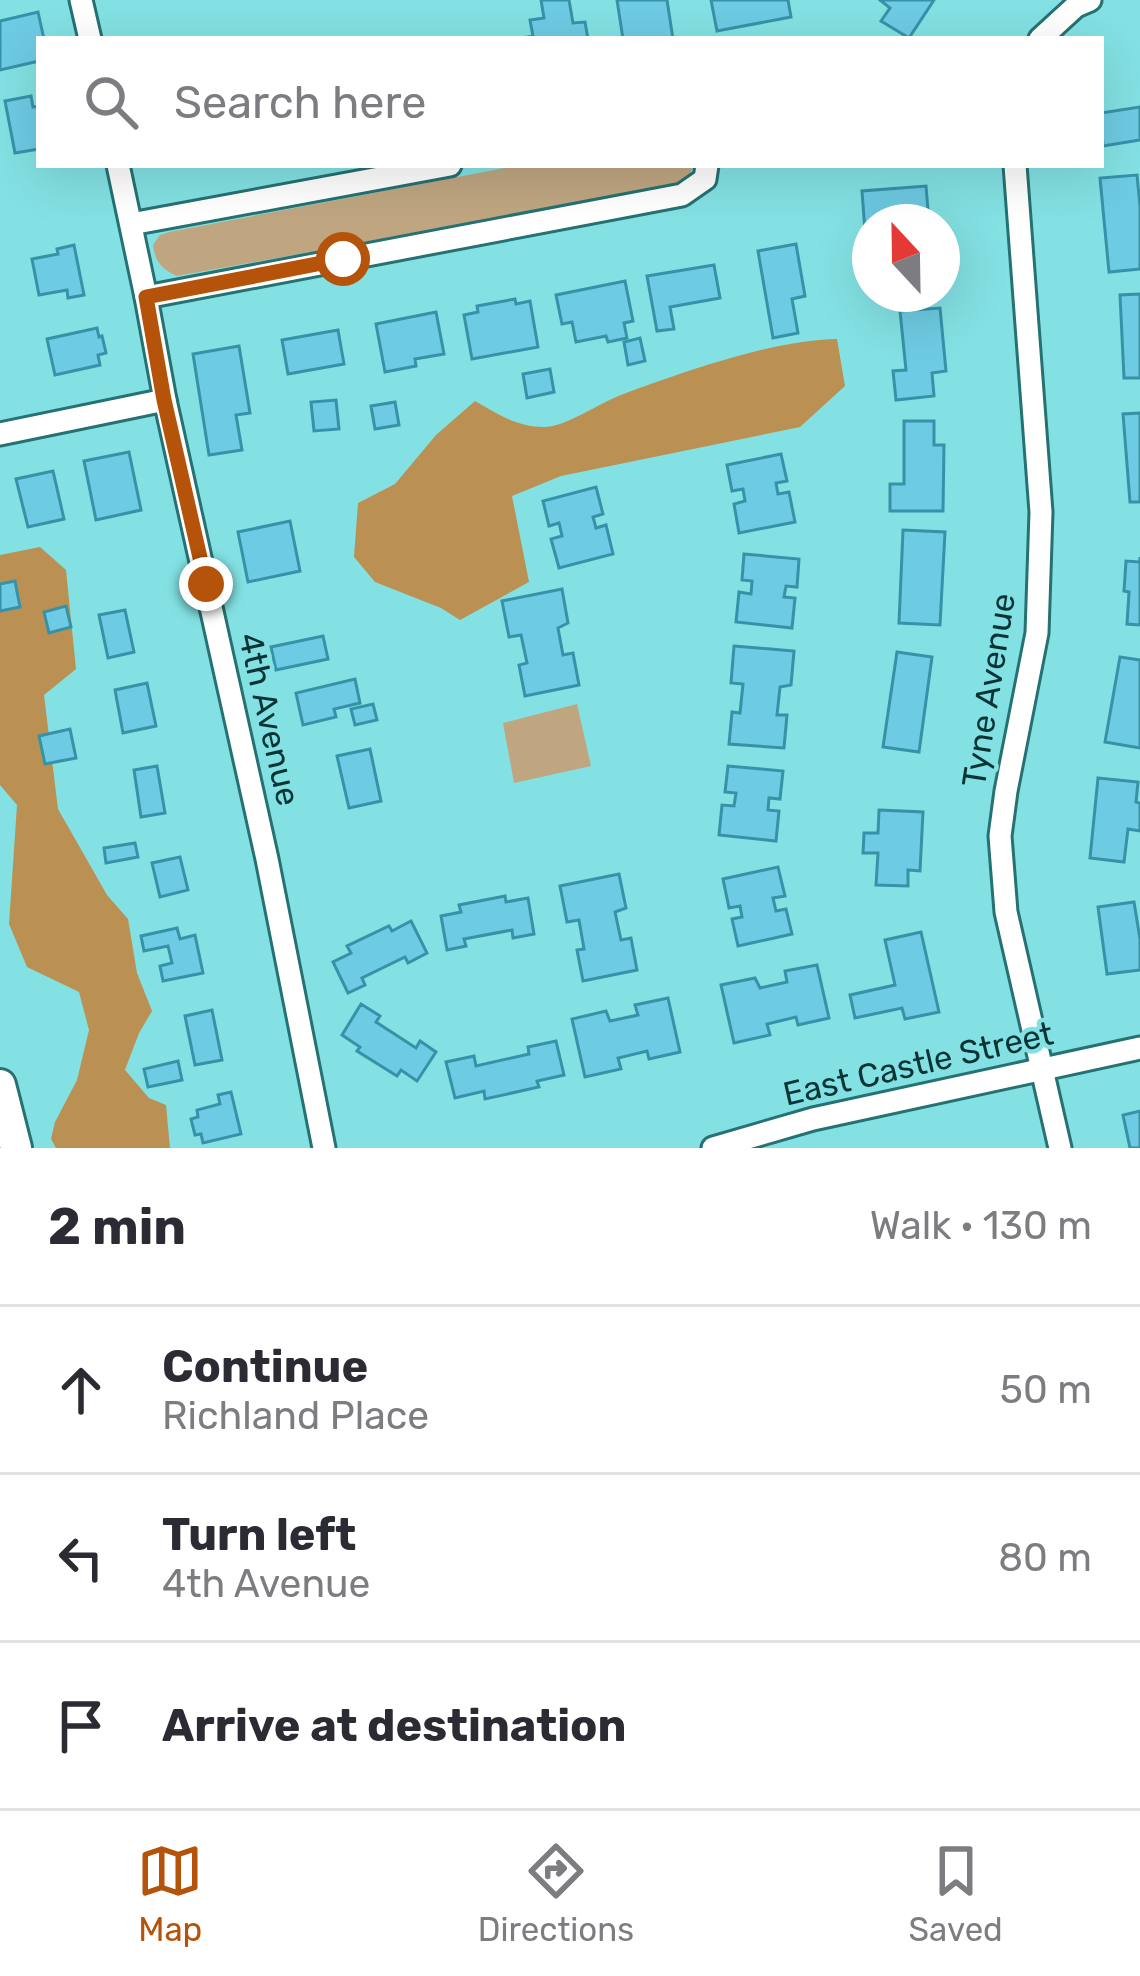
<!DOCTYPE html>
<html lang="en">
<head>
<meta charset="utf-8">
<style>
  :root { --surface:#fff; --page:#f2f2f3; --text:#2b2b33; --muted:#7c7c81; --line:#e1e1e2; --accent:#b45309 }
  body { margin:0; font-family:Rubik,sans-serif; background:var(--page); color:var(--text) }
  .compass { position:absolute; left:852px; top:204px; width:108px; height:108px; border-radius:50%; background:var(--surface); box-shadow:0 12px 48px #0002; rotate:338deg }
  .stop { position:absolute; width:36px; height:36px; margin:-27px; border:9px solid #b45309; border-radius:50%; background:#fff }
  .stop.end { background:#b45309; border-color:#fff; box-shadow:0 3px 12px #0008 }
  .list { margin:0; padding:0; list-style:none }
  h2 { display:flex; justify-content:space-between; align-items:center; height:156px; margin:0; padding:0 48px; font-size:51px }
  h2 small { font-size:39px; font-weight:400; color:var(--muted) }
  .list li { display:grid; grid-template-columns:78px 1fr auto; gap:36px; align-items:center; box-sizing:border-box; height:168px; padding:0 48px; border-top:3px solid var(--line) }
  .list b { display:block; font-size:45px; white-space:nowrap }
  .list p { margin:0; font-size:39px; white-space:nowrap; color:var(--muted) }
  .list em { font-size:39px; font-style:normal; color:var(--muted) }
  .icon { flex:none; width:66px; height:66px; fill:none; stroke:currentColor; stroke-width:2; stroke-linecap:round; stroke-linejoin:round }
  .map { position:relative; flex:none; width:1140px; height:1148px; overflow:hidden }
  .search { position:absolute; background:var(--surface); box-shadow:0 12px 48px #0002; left:36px; right:36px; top:36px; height:132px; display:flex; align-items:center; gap:30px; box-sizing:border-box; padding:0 42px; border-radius:0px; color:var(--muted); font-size:45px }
  .sheet { height:660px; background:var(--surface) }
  nav { display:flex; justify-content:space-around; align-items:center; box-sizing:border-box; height:168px; border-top:3px solid var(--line); background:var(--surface); font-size:33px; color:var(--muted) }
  nav a { display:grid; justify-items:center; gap:6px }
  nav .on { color:var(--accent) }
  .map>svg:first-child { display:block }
</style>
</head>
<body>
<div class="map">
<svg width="1140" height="1148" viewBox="0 0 1140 1148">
  <rect width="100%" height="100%" fill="#83e1e3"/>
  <g fill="#bfa681">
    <path d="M521 165H693L690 175 672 187 177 276C162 269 155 262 153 245L160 235 169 232Z"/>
    <polygon points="577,704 591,766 514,783 503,723"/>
  </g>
  <g fill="#ba9152">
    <path d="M837 339 845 386 800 427 561 476 512 496 529 582 460 620 441 608 375 582 354 557 358 503 395 484 436 435 475 401C498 414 516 427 544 427 566 427 599 403 621 395 683 372 772 340 837 339Z"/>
    <polygon points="40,547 66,570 76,669 44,695 58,809 107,895 128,919 137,973 152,1011 139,1033 125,1070 149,1098 166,1105 170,1148 56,1148 51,1139 55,1122 77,1080 89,1030 79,992 27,967 9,924 17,805 0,785 0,555"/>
  </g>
  <g fill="#6dcbe3" stroke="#3792a8" stroke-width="3">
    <polygon points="541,0 569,0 573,23 585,22 588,39 518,39 533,36 530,20 544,18"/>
    <polygon points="617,0 667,0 673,39 623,39"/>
    <polygon points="711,0 788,0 791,17 717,31"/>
    <polygon points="880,0 934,0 909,38 881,21 890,8"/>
    <polygon points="38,12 44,39 39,39 39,61 0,70 0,21"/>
    <polygon points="31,96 33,107 39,106 39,149 15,153 5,101"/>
    <polygon points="1140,107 1140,140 1103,146 1101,113"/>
    <polygon points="1137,175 1140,206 1140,269 1109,272 1100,178"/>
    <polygon points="926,186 929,222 870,222 870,236 865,231 862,191"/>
    <polygon points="796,244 805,296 792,299 798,333 773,338 758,251"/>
    <polygon points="74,245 84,295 68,298 67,290 39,295 32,259 58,254 57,249"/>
    <polygon points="714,265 720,298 670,307 674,329 657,331 647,276"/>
    <polygon points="625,281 633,321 624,323 627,338 608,342 606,336 576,342 572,322 562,324 556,295"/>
    <polygon points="1140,294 1140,378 1124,378 1120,295"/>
    <polygon points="515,299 516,304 530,301 538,347 472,359 464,315 478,312 477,306"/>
    <polygon points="940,308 946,371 932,373 934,396 896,400 893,371 906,370 900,311"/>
    <polygon points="436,312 444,354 415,359 416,366 385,372 376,324"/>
    <polygon points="97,328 99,337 102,336 106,353 98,355 100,365 55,375 47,339"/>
    <polygon points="338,330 344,364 288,374 282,340"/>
    <polygon points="640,338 645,361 628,365 624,342"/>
    <polygon points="239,346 250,413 236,415 242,450 209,455 193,354"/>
    <polygon points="550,369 554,392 527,398 523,374"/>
    <polygon points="336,400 339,429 314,431 311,402"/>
    <polygon points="395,402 399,425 375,429 371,406"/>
    <polygon points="1140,413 1140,502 1130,502 1123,414"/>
    <polygon points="904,421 934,421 934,445 944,445 943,511 890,511 890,484 904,484"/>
    <polygon points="129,452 141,510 96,520 84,461"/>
    <polygon points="781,454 787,481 776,483 778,494 789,492 795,522 739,533 734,504 745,501 743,489 732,491 727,465"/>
    <polygon points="53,471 64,519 28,527 16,479"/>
    <polygon points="596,487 603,514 593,517 596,528 606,525 613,554 559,568 551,539 562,536 559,523 549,526 543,501"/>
    <polygon points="290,521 300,571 248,582 238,532"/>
    <polygon points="903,530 945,532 940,625 899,623"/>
    <polygon points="744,554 799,559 797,587 786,586 784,597 795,598 792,628 736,622 739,592 751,594 752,581 742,580"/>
    <polygon points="1140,557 1140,625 1127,624 1129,592 1124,591 1126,561 1140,562"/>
    <polygon points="15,581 20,607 0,611 0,584"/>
    <polygon points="562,589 568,623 558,628 563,655 573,653 579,685 525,696 519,665 527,663 521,635 509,637 502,601"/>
    <polygon points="66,606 71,627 49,633 44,612"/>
    <polygon points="125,610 134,652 108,658 99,615"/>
    <polygon points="323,636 328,659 276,670 271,647"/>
    <polygon points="734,646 794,651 791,685 780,687 777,715 787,715 784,748 729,744 732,712 740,713 743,684 731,683"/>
    <polygon points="897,652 932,657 919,752 883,747"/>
    <polygon points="1120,657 1140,660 1140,748 1105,742"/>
    <polygon points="355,679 360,703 334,709 336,717 303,725 296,693"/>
    <polygon points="147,683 156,726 123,733 115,690"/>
    <polygon points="373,704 377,720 355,725 351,709"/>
    <polygon points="70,729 76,758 45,764 39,736"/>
    <polygon points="370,749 381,801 349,808 337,756"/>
    <polygon points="157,766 165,813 141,817 134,770"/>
    <polygon points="728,766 783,771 780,799 769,798 768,810 779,811 776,841 719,835 722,805 734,806 736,793 725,792"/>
    <polygon points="1098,778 1138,782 1136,802 1140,803 1140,831 1128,829 1124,862 1090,858"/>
    <polygon points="879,810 923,812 920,871 908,870 908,886 876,885 878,853 863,853 864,833 878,833"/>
    <polygon points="135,843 138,857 106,863 104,848"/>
    <polygon points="180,857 188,890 160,897 152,863"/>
    <polygon points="778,867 785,896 773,898 776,911 786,909 792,934 738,946 732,919 742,917 740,906 729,908 723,879"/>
    <polygon points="619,874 626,908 615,912 621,940 631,938 637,970 583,981 577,950 584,949 579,920 567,922 560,886"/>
    <polygon points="505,896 506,902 528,898 534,934 513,938 512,930 464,939 466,946 447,950 441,916 461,912 459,905"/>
    <polygon points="1134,902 1140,939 1140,970 1107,974 1098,907"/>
    <polygon points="411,921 427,953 408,963 405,957 362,978 365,985 348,993 333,962 351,953 347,946 389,926 392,931"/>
    <polygon points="177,928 180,939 195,935 203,973 163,981 160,966 172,963 168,946 144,951 141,936"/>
    <polygon points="921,932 939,1012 905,1019 902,1008 855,1018 850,995 895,985 885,940"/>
    <polygon points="817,965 829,1018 798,1025 796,1017 767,1024 770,1035 734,1043 721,985 755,978 760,988 787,982 785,971"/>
    <polygon points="668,998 680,1052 649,1059 647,1051 618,1058 621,1069 585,1077 572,1019 606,1011 610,1021 638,1015 635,1005"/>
    <polygon points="361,1004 380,1016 376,1022 416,1048 420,1041 436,1052 417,1081 401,1070 397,1076 357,1051 360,1047 342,1035"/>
    <polygon points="212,1010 222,1060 195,1065 185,1016"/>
    <polygon points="556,1041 564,1075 537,1081 539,1087 485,1099 484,1091 455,1098 446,1062 474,1056 476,1066 529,1054 528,1047"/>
    <polygon points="178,1061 182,1080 148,1087 144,1069"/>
    <polygon points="231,1092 241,1134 203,1143 201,1134 195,1135 191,1119 198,1117 197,1110 220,1104 218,1095"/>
    <polygon points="1140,1111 1140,1148 1130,1148 1123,1115"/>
  </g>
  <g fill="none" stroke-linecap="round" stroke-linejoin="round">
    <defs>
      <g id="street">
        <polyline points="81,0 90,39"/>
        <polyline points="1040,39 1076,6 1090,0"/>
        <polyline points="118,165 146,297 165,400 267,859 324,1148"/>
        <polyline points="1015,165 1041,512 1037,633 1006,791 1000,836 1006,912 1060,1148"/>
        <polyline points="131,224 450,165"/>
        <polyline points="146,297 682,195 705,179 707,165"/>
        <polyline points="0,434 165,400"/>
        <polyline points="713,1148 813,1119 1140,1048"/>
      </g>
      <polyline id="secondary" points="0,1085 16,1148"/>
    </defs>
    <use href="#street" stroke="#267172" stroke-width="27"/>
    <use href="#secondary" stroke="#267172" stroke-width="36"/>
    <use href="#street" stroke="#fff" stroke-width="21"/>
    <use href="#secondary" stroke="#fff" stroke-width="30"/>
  </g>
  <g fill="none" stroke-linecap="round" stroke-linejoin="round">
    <polyline stroke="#b45309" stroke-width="15" points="206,584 164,400 146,297 343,259"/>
  </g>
  <g text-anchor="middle" stroke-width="9" stroke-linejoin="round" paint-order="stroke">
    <g font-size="33" fill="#093435" stroke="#83e1e3">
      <text transform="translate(988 690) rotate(-81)" y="12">Tyne Avenue</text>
      <text transform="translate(270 719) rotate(77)" y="12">4th Avenue</text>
      <text transform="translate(918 1063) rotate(-13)" y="12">East Castle Street</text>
    </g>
  </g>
</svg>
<svg class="compass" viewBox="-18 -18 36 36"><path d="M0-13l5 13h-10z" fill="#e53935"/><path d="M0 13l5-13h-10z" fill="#7c7c81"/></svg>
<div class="stop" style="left:343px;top:259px"></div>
<div class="stop end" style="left:206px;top:584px"></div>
<div class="search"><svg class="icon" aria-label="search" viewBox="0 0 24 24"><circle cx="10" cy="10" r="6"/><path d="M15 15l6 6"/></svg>Search here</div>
</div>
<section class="sheet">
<h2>2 min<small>Walk · 130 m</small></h2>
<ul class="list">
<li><svg class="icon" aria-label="ahead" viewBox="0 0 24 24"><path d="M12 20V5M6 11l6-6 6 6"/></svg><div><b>Continue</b><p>Richland Place</p></div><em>50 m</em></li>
<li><svg class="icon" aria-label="left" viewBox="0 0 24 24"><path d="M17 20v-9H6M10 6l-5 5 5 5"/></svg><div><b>Turn left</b><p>4th Avenue</p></div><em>80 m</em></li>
<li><svg class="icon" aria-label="arrive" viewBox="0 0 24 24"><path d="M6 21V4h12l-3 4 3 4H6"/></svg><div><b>Arrive at destination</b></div></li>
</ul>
</section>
<nav>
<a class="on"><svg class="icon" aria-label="map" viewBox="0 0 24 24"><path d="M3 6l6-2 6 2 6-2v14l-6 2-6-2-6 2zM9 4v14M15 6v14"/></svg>Map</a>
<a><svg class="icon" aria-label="directions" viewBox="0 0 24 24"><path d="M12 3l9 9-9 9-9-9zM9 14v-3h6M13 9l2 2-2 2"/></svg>Directions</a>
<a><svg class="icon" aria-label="saved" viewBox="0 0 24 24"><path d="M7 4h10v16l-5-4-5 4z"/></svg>Saved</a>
</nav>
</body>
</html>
